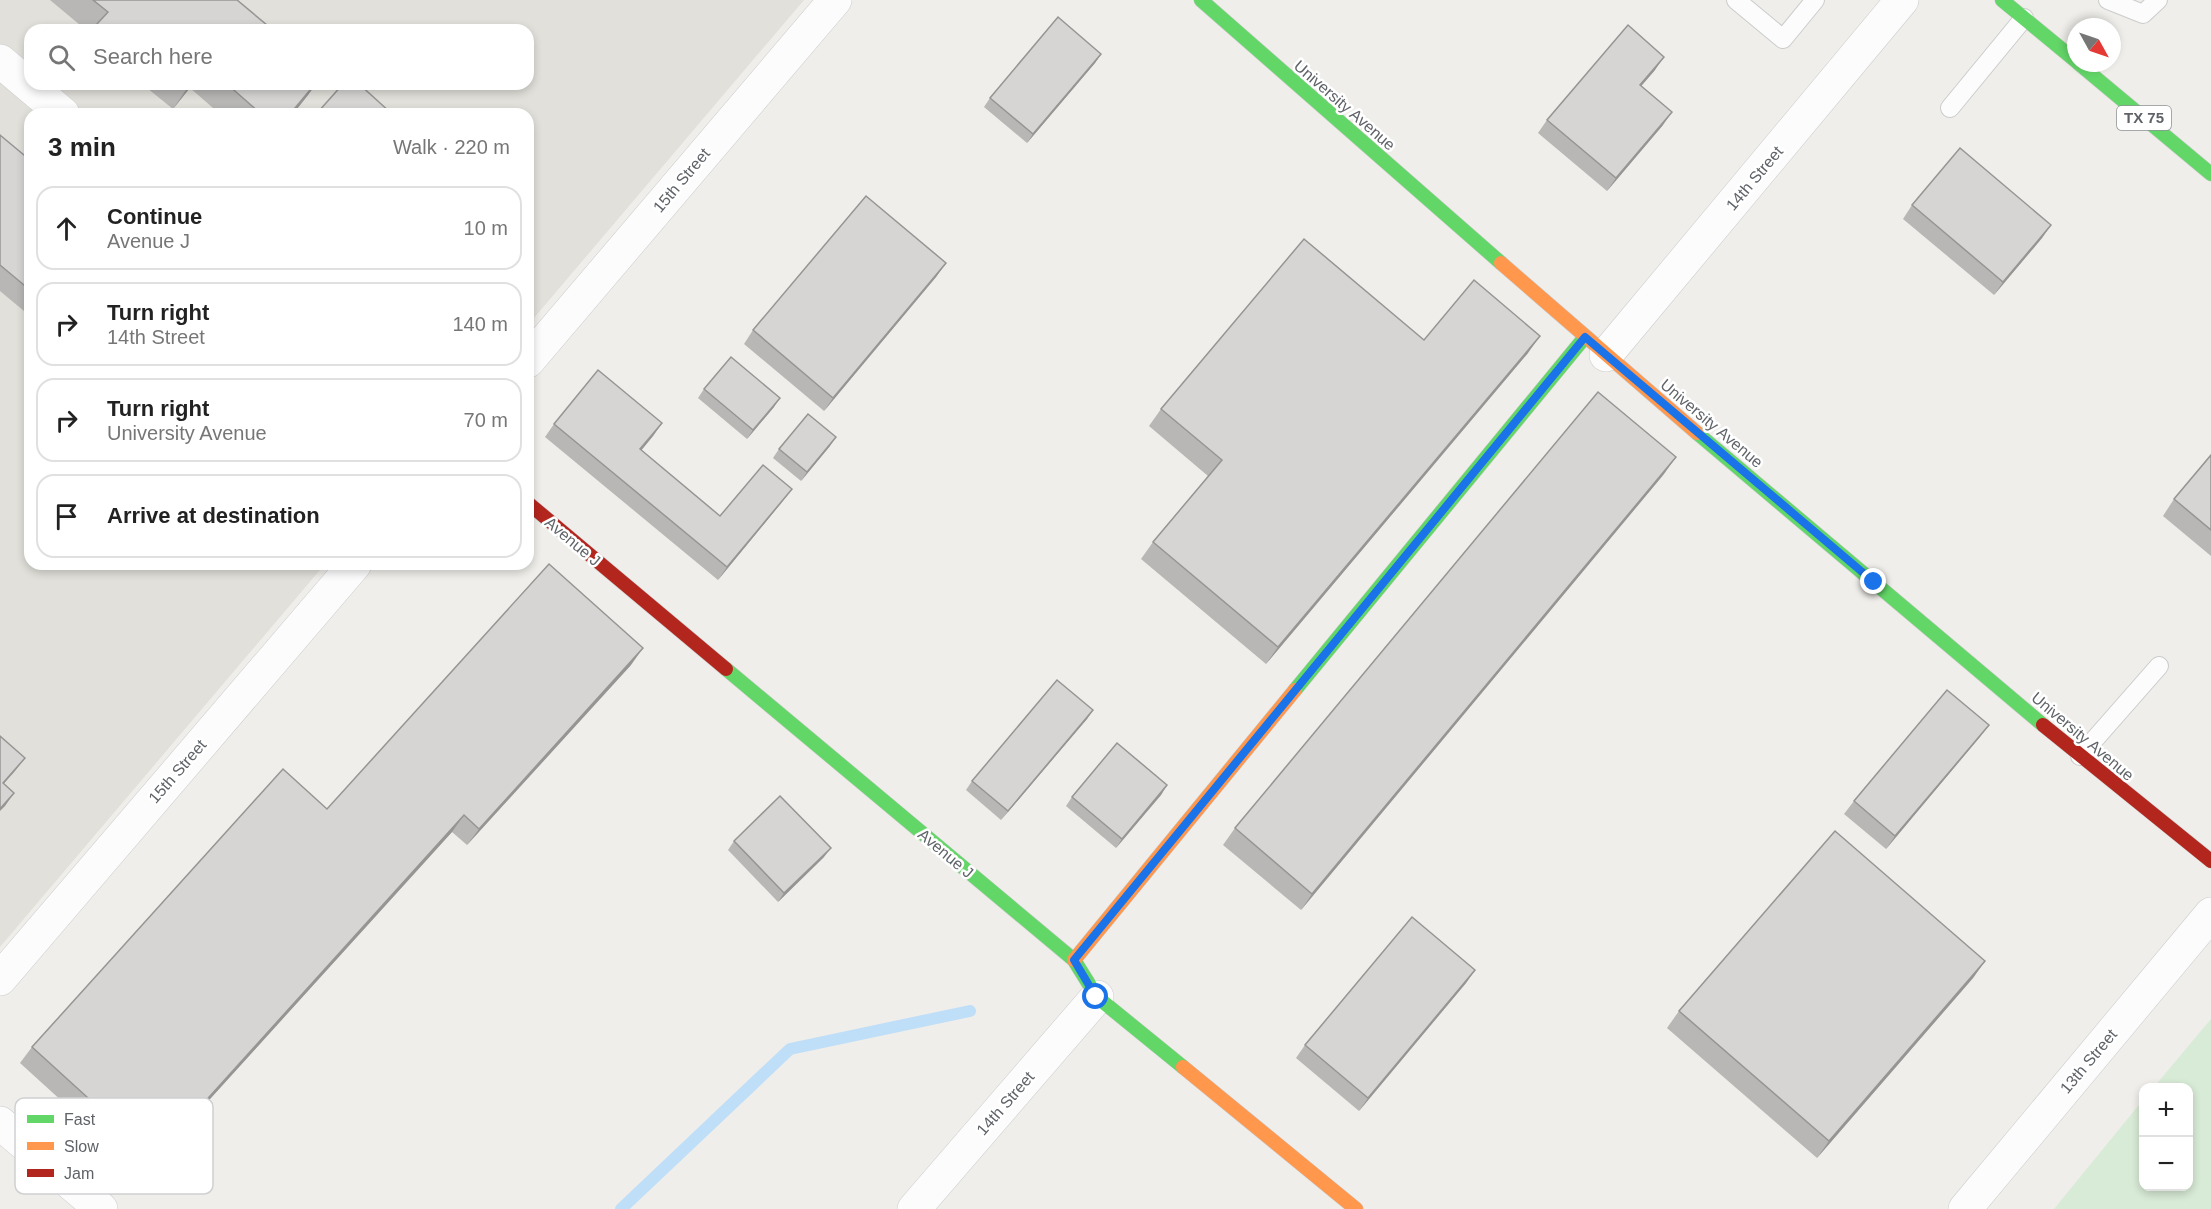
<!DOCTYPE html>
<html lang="en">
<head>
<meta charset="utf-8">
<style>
  :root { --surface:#fff; --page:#f6f6f6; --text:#222; --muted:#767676; --line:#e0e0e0 }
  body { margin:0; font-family:Helvetica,sans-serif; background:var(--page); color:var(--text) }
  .controls { position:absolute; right:18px; bottom:18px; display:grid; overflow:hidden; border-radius:12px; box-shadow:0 3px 9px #0003 }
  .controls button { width:54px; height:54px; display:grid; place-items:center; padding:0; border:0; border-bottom:2px solid var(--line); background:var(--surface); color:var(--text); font:30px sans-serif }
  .compass { position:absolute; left:2067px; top:18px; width:54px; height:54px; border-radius:50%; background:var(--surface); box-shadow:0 3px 9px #0003; rotate:130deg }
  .stop { position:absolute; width:18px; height:18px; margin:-14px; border:4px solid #1a73e8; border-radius:50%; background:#fff }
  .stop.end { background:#1a73e8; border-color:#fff; box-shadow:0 2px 6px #0008 }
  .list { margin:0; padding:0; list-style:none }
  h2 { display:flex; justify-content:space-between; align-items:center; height:78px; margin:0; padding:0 24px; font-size:26px }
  h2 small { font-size:20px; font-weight:400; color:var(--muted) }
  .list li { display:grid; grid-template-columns:39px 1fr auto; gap:18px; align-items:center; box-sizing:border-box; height:84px; margin:0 12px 12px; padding:0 12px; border:2px solid var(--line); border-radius:18px }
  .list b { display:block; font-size:22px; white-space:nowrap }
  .list p { margin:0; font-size:20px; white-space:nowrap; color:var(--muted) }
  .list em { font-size:20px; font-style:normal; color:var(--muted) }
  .icon { flex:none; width:33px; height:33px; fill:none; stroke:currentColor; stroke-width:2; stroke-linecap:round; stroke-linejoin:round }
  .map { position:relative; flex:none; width:2211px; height:1209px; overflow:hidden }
  .search { position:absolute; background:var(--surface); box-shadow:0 3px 9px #0003; left:24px; top:24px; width:510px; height:66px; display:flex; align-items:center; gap:15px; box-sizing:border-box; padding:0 21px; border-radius:18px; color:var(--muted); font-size:22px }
  .panel { position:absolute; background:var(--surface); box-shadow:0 3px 9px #0003; left:24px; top:108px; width:510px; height:462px; border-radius:18px }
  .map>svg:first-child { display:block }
</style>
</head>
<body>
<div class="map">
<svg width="2211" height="1209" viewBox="0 0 2211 1209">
  <rect width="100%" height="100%" fill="#efeeea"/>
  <path fill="#e2e0da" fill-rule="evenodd" d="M0 0H804L528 325V114H30V564H325L0 947ZM30 30H528V84H30Z"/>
  <polygon fill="#d8ebd6" points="2211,1019 2211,1209 2054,1209 2143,1100 2144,1186 2188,1186 2188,1088 2154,1087"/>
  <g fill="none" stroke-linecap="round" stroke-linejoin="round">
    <polyline stroke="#bfdef8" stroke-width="12" points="621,1209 790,1049 970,1011"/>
    <defs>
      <g id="lane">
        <polyline points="1736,0 1783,39 1815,0"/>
        <polyline points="2108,0 2143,14 2158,0"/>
        <polyline points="1950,108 2024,18"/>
        <polyline points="2080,756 2159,666"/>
      </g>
      <g id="street">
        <polyline points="0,61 63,114"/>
        <polyline points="1606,355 1902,0"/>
        <polyline points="528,361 835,0"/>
        <polyline points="0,979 355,564"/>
        <polyline points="0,1123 101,1209"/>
        <polyline points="914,1209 1097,997"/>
        <polyline points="1965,1209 2211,914"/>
      </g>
      <g id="fast">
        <polyline points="1201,0 1501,263"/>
        <polyline points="2002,0 2076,61"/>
        <polyline points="2078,63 2211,174"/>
        <polyline points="1697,433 2043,725"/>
        <polyline points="726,669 1074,960 1097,997 1183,1067"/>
        <polyline points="1295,690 1585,337"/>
      </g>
      <g id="slow">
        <polyline points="1501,263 1697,433"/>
        <polyline points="1074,960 1295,690"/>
        <polyline points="1183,1067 1356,1209"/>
      </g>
      <g id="jam">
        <polyline points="528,503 726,669"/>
        <polyline points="2043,725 2211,861"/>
      </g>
    </defs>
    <use href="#lane" stroke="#cbcccc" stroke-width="20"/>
    <use href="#street" stroke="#cbcccc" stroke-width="34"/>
    <use href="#fast" stroke="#cacacb" stroke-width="15"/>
    <use href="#slow" stroke="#cacacb" stroke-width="15"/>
    <use href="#jam" stroke="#cacacb" stroke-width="15"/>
    <use href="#lane" stroke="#fdfcfc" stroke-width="18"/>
    <use href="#street" stroke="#fdfcfc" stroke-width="33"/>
    <use href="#fast" stroke="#63d668" stroke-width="14"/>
    <use href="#slow" stroke="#ff974d" stroke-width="14"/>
    <use href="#jam" stroke="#b3261e" stroke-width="14"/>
  </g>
  <g fill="#b8b7b5">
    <polygon points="50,0 237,0 273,30 86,30"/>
    <polygon points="1101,54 1095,63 1027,143 984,107 990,98"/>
    <polygon points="1655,70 1641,86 1663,125 1607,191 1538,133 1547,120"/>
    <polygon points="142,84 316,84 308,95 293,114 220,114 190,88 173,109"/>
    <polygon points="0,135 30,160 30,316 0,291"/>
    <polygon points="1912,205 2051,225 2042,238 1994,295 1903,219"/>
    <polygon points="946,263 936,277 824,411 744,344 753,330"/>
    <polygon points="1424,340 1528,353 1266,664 1141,559 1153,542 1208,476 1149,426 1161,409"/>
    <polygon points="704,389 774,407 747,439 698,398"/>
    <polygon points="662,423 653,436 641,450 720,516 782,502 718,580 545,437 554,424"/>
    <polygon points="830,446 801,481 773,458 779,449"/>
    <polygon points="2211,455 2211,556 2163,516 2174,499"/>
    <polygon points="1664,474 1301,910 1223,845 1235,828"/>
    <polygon points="631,665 467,845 452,832 142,1174 20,1063 32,1047 327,809"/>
    <polygon points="1093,710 1087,719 1001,820 966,790 972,781"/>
    <polygon points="1989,725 1979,738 1886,849 1844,814 1854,801"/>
    <polygon points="1167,785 1161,795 1116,848 1066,806 1072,797"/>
    <polygon points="734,841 824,857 778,902 728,850"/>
    <polygon points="1985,961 1973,978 1817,1158 1667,1028 1679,1011"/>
    <polygon points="1475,970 1466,983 1359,1111 1296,1058 1305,1045"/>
  </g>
  <g fill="#969594">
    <polygon points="1101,54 1095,63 1027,143 1033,134"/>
    <polygon points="1664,57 1655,70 1631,98 1640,85"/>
    <polygon points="191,84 193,84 173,109 188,87"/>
    <polygon points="315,84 316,84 308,95 293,114 290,114"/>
    <polygon points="1672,112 1663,125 1607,191 1616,178"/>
    <polygon points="2051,225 2042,238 1994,295 2003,282"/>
    <polygon points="946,263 936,277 824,411 833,398"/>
    <polygon points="1540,336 1528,353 1266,664 1278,647"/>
    <polygon points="780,398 774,407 747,439 753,430"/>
    <polygon points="662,423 653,436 631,463 640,449"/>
    <polygon points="836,437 830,446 801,481 807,472"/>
    <polygon points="1676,457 1664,474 1301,910 1312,894"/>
    <polygon points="792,489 782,502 718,580 727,567"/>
    <polygon points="643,648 631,665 467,845 479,829"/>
    <polygon points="1093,710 1087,719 1001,820 1008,811"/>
    <polygon points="1989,725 1979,738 1886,849 1895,836"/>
    <polygon points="25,758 15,771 0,788 3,783"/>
    <polygon points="1167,785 1161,795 1116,848 1122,839"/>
    <polygon points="14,793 5,806 0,811 0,809"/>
    <polygon points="464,815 452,832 142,1174 154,1158"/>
    <polygon points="831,848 824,857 778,902 784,893"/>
    <polygon points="1985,961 1973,978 1817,1158 1829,1141"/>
    <polygon points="1475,970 1466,983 1359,1111 1368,1098"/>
  </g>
  <g fill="#d6d5d3" stroke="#969594" stroke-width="1.5">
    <polygon points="93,0 237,0 273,30 104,30 97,24 108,12"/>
    <polygon points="1058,17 1101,54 1033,134 990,98"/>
    <polygon points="1628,25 1664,57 1640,85 1672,112 1616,178 1547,120"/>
    <polygon points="227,84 315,84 290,114 261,114"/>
    <polygon points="343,84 359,84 391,113 390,114 320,114 318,112"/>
    <polygon points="0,135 30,160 30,290 0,265"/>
    <polygon points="1960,148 2051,225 2003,282 1912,205"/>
    <polygon points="866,196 946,263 833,398 753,330"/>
    <polygon points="1304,239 1424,340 1474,280 1540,336 1278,647 1153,542 1222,460 1161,409"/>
    <polygon points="731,357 780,398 753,430 704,389"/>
    <polygon points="598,370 662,423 640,449 720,516 763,465 792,489 727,567 554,424"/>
    <polygon points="1598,392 1676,457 1312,894 1235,828"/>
    <polygon points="808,414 836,437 807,472 779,449"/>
    <polygon points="2211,455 2211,530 2174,499"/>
    <polygon points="549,564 643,648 479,829 464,815 154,1158 32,1047 283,769 327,809"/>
    <polygon points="1057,680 1093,710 1008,811 972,781"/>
    <polygon points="1947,690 1989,725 1895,836 1854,801"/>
    <polygon points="0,736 25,758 3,783 14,793 0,809"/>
    <polygon points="1117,743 1167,785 1122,839 1072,797"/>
    <polygon points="780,796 831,848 784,893 734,841"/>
    <polygon points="1835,831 1985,961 1829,1141 1679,1011"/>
    <polygon points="1412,917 1475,970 1368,1098 1305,1045"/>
  </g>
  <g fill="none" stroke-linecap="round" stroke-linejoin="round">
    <polyline stroke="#1a73e8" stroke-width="8" points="1096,997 1074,960 1585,337 1874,582"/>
  </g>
  <g text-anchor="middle" stroke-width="5" stroke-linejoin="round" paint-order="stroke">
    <rect fill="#fff" stroke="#8f9295" stroke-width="1.5" x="2117" y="106" width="54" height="24" rx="4.5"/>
    <g font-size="15" font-weight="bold" fill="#5f6368">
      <text x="2144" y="123">TX 75</text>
    </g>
    <g font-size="16" fill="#5f6368" stroke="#fff">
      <text transform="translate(1345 105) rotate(41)" y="6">University Avenue</text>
      <text transform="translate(1754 178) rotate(-50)" y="6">14th Street</text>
      <text transform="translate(681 180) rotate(-50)" y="6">15th Street</text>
      <text transform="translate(1712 423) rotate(40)" y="6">University Avenue</text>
      <text transform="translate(573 541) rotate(40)" y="6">Avenue J</text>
      <text transform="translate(2083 736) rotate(40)" y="6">University Avenue</text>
      <text transform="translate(177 771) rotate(-49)" y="6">15th Street</text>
      <text transform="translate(946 853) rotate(40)" y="6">Avenue J</text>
      <text transform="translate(2088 1061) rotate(-50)" y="6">13th Street</text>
      <text transform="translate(1005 1103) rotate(-49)" y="6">14th Street</text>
    </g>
  </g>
  <rect x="15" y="1098" width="198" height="96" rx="9" fill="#fff" stroke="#cfd0d2" stroke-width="1.5"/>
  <rect x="27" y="1115" width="27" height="8" fill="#63d668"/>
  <rect x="27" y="1142" width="27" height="8" fill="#ff974d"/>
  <rect x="27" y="1169" width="27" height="8" fill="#b3261e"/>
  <g font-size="16" fill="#5f6368">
    <text x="64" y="1125">Fast</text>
    <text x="64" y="1152">Slow</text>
    <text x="64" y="1179">Jam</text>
  </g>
</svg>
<div class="controls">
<button>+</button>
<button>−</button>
</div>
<svg class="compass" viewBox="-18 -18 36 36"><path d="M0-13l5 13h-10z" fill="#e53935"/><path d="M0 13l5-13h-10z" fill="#767676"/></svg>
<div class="stop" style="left:1096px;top:997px"></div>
<div class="stop end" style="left:1874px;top:582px"></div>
<div class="search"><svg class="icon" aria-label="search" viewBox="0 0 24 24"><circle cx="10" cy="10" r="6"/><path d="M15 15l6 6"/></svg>Search here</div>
<section class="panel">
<h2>3 min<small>Walk · 220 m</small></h2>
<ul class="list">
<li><svg class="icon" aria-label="ahead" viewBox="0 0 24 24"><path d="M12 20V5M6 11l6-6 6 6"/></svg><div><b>Continue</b><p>Avenue J</p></div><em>10 m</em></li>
<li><svg class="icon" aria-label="right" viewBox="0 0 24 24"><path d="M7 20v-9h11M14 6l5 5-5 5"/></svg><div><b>Turn right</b><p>14th Street</p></div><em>140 m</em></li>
<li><svg class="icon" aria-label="right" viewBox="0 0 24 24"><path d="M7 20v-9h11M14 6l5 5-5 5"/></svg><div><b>Turn right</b><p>University Avenue</p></div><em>70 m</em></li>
<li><svg class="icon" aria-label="arrive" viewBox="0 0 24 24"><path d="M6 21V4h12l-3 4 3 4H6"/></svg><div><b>Arrive at destination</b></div></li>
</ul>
</section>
</div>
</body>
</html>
